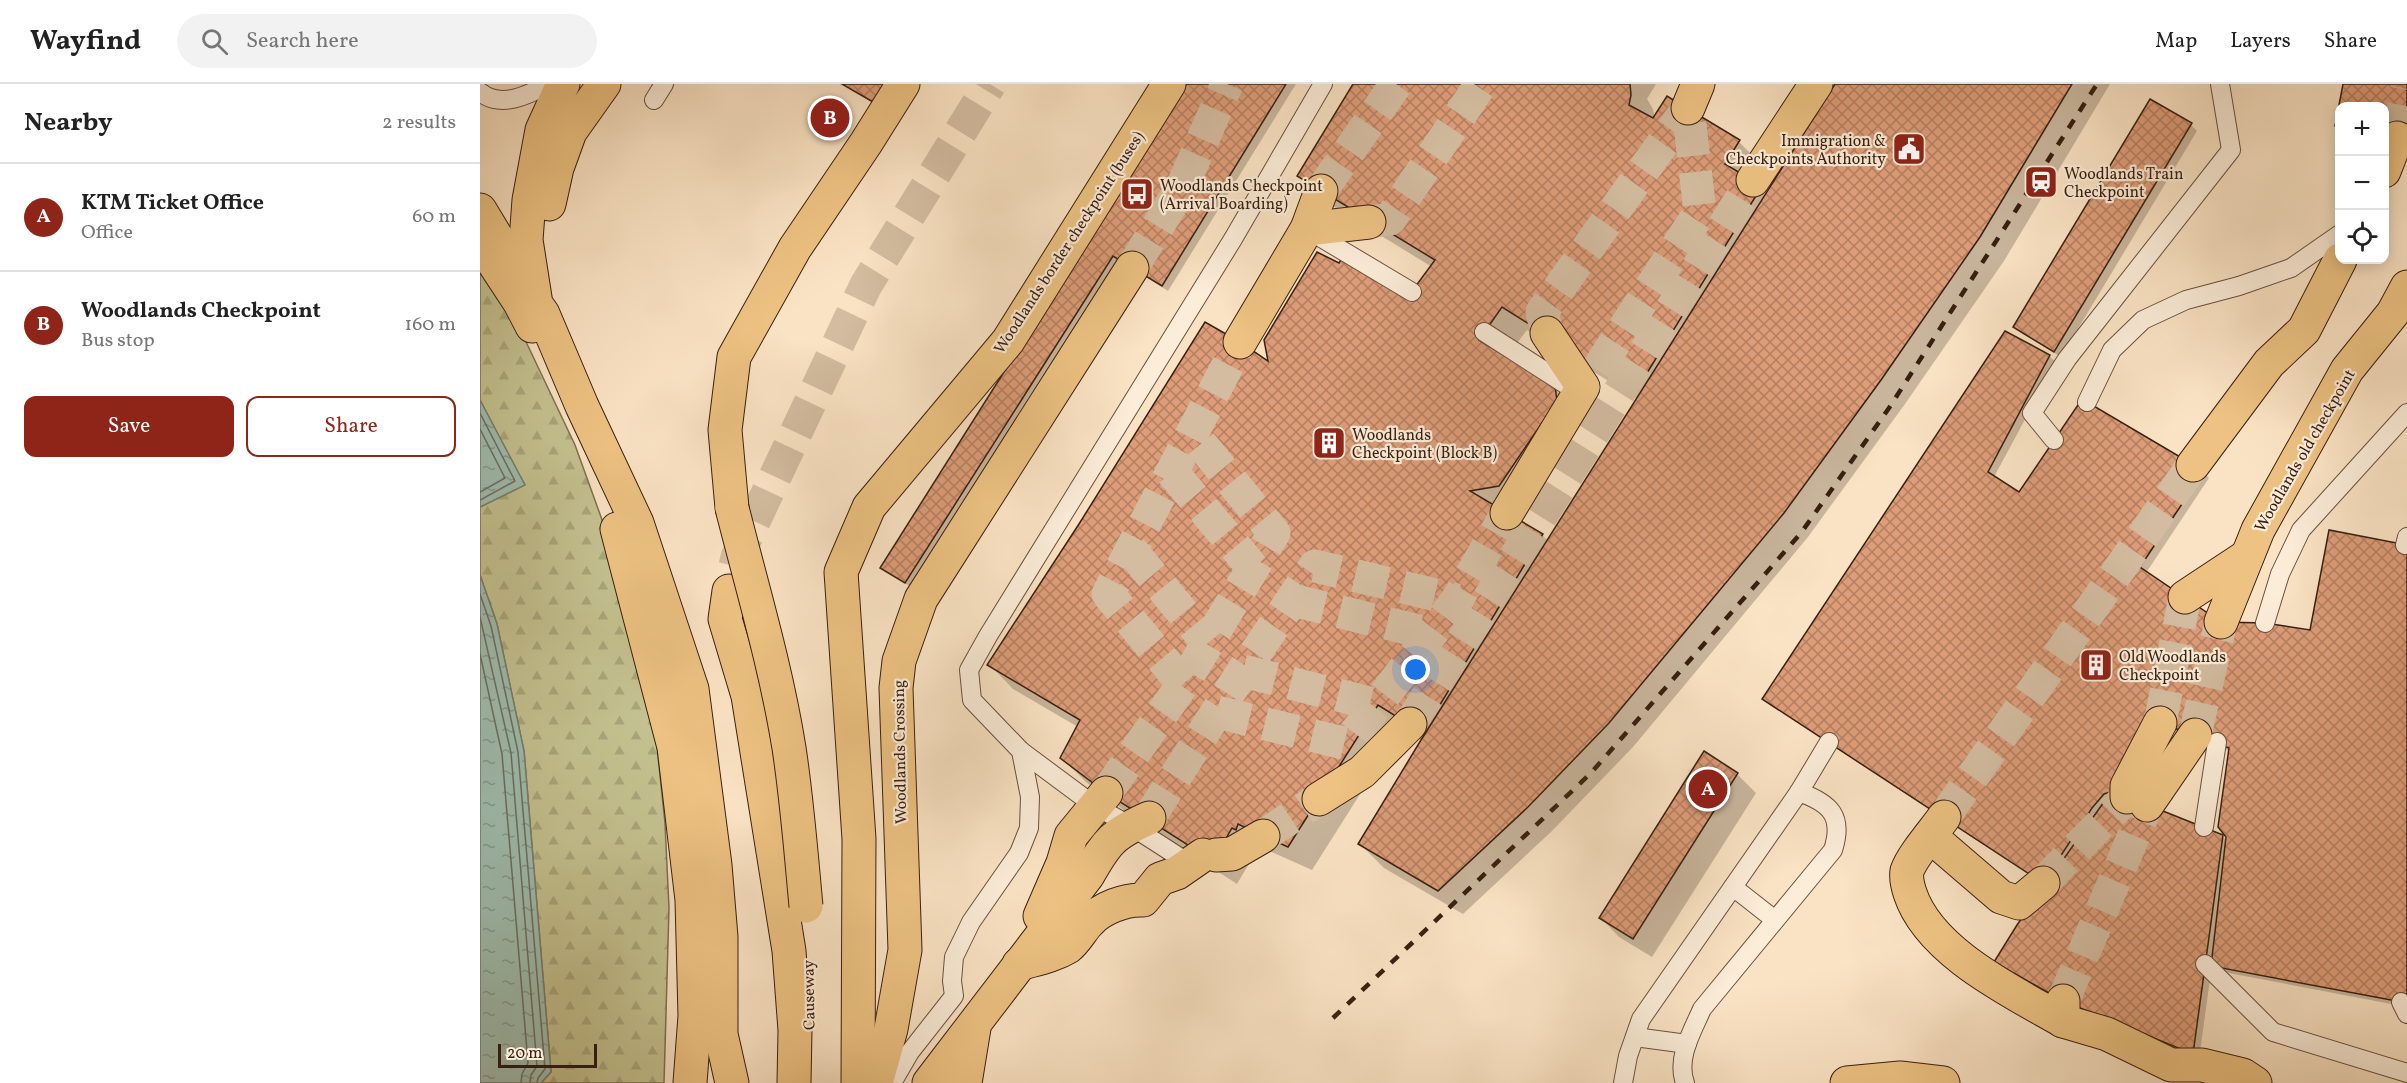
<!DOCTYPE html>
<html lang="en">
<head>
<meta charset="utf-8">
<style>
  :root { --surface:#fff; --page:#f2f2f2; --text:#222; --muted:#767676; --line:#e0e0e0; --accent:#8f2418 }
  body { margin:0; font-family:Vollkorn,serif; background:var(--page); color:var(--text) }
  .controls { position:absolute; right:18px; top:18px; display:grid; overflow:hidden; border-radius:12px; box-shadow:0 3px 15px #0003 }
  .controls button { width:54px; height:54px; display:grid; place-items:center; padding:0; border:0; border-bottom:2px solid var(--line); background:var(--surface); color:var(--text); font:30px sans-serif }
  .scale { position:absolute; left:18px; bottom:15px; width:99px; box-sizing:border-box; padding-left:6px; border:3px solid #381f10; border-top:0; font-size:16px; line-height:21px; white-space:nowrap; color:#381f10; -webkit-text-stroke:4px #fcedd9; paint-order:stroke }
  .you { position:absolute; left:936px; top:586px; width:21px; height:21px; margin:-15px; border:4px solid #fff; border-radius:50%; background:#1a73e8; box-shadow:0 0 0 9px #1a73e833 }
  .badge { display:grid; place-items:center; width:39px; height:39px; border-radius:50%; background:var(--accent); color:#fff; font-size:20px; font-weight:700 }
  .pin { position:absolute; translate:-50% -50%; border:3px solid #fff; box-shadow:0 2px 6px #0006 }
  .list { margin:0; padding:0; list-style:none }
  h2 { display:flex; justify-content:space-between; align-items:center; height:78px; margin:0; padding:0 24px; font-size:26px }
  h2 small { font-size:20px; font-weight:400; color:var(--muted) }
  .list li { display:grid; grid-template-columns:39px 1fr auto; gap:18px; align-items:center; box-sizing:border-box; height:108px; padding:0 24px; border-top:2px solid var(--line) }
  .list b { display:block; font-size:22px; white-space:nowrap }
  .list p { margin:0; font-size:20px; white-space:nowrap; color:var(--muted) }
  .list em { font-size:20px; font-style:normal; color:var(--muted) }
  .actions { display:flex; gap:12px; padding:18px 24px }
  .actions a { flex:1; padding:14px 0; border:2px solid var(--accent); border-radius:12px; text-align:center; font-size:21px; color:var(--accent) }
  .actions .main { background:var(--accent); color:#fff }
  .icon { flex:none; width:33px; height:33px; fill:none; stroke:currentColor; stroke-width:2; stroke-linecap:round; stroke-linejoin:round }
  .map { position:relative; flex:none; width:1927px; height:999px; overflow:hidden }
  header { display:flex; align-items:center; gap:36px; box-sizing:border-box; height:84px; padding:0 30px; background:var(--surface); border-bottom:2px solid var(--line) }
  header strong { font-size:28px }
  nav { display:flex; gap:33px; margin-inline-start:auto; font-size:21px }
  .search { width:420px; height:54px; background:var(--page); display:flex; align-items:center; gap:15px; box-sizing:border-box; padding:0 21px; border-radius:33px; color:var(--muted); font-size:22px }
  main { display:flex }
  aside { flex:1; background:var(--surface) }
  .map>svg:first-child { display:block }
</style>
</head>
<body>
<header>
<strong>Wayfind</strong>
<div class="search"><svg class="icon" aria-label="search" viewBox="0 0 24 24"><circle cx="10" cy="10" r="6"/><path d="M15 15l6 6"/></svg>Search here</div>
<nav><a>Map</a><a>Layers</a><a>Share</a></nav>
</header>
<main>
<aside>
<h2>Nearby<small>2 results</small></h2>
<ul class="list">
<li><span class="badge">A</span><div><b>KTM Ticket Office</b><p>Office</p></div><em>60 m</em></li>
<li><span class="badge">B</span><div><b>Woodlands Checkpoint</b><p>Bus stop</p></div><em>160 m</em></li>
</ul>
<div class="actions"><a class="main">Save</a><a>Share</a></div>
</aside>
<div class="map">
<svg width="1927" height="999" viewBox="0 0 1927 999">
  <defs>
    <pattern id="forest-firs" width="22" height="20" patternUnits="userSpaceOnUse" patternTransform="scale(1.5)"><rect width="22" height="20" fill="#c4c290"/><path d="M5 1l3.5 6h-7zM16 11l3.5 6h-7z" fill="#a9a67b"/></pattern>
    <pattern id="water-ripples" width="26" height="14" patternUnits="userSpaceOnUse" patternTransform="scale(1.5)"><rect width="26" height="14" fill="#9fbeb0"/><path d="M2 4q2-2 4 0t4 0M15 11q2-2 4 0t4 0" fill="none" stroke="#839a8e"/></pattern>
    <pattern id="building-cross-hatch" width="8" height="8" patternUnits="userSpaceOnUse" patternTransform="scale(1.5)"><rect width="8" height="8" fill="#dd9d78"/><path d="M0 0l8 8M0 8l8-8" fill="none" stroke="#b47f61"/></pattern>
  </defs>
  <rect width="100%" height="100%" fill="#fae3c4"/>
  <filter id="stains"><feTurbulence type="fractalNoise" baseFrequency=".00333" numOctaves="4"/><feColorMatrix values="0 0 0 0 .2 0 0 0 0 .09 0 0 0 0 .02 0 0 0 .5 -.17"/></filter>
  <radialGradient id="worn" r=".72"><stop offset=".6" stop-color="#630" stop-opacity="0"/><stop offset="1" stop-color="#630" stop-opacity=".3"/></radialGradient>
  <polygon fill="url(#forest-firs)" stroke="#7e7050" stroke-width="1.5" points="0,180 30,224 95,361 125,444 175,644 185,739 189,824 184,999 61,999 71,988 44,667 17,540 0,491 0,423 44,401 0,316"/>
  <g fill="url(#water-ripples)" stroke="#767e70" stroke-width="1.5">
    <polygon points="0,316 45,401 0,423"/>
    <polygon points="0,491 17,540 44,667 71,988 61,999 0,999"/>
  </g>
  <g fill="#0003" fill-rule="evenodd">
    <polygon points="360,0 414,0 400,23"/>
    <polygon points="707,0 816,0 688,207 639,176 432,504 402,483"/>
    <path d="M875 0H1176L1167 15 1173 25 1175 34 1259 58 1283 82 1281 103 1287 109 1356 0H1630L1524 177 1425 320 1328 453 1153 663 1072 747 983 830 904 784 880 760 943 657 922 644 832 786 783 764 776 768 757 800 652 732 606 698 582 674 598 643 533 605 509 580 790 280 928 216 952 183 843 116 819 92ZM1047 246 1157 315 1068 457 1062 451 1024 429 1044 426 1100 341 1099 328 1074 304 1026 274Z"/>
    <polygon points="1865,0 1927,0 1927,75 1904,70 1904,22 1860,22"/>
    <polygon points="1711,41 1717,47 1581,273 1541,249 1535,243"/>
    <path d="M1526 249 1569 272 1576 278 1514 393 1539 410 1723 388 1729 394 1666 489 1927 923 1738 887 1732 881 1719 975 1591 923 1522 884 1567 802 1290 621 1284 615ZM1676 642 1750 667 1747 757 1742 752 1641 712Z"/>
    <polygon points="1257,690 1276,709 1172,873 1139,853 1121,834"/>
  </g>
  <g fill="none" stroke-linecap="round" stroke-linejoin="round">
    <g stroke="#6c6e60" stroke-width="1.5">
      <polyline points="0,329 35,397 0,416"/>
      <polyline points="0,345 25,394 0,408"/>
      <polyline points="0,510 11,542 38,668 65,985 58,994 57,999"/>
      <polyline points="0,533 31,669 57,982 51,991 50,999"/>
      <polyline points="0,570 22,670 48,979 42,990 41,999"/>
    </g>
  </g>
  <g fill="url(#building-cross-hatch)" stroke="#381f10" stroke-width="1.5">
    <polygon points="362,0 405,0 393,18"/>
    <polygon points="706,0 806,0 682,202 633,172 425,499 400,484"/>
    <polygon points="873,0 1150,0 1151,11 1149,21 1173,34 1187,12 1260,56 1245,80 1282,102 1156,307 1022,223 999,256 1075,302 1077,317 1019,402 990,407 1063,450 943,649 898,621 808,763 758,740 756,746 752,744 733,777 626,709 580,674 600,636 507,581 599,440 725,238 760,258 788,277 784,256 837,168 859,179 862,174 927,214 955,176 817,92"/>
    <polygon points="1355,0 1592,0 1500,153 1401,296 1304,429 1129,639 1048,723 958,807 878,760 941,656"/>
    <polygon points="1863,0 1927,0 1927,57 1904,52 1904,22 1860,22 1860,43 1855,42"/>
    <polygon points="1670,15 1712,39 1574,268 1533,243"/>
    <polygon points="1525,247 1570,271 1508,388 1539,408 1602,315 1724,387 1660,483 1741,538 1785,539 1830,546 1849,446 1927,461 1927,919 1731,882 1746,753 1738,743 1749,664 1680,639 1634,707 1624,710 1612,724 1563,799 1282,615"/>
    <polygon points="1224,667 1258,689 1153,855 1119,834"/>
    <polygon points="1643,711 1743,751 1713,970 1583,917 1514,878 1537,841 1626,715"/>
  </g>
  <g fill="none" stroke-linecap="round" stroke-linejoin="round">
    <g stroke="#d3bca0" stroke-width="33" stroke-dasharray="33 16" stroke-linecap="butt">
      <polyline points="1917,54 1927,5"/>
      <polyline points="841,107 916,0"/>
      <polyline points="889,138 910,135 1001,0"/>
      <polyline points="652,184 702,103 747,0"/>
      <polyline points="1067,249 1062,228 1208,24"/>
      <polyline points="1117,286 1220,128 1208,24"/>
      <polyline points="692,388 773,484"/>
      <polyline points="651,466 728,559"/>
      <polyline points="255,482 257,473 386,201 510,0"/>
      <polyline points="812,516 951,550"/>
      <polyline points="763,587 897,621"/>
      <polyline points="703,600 628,510 760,258"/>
      <polyline points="737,628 867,660 977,516 1027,429"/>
      <polyline points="1680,639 1705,513"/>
      <polyline points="930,640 1273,96"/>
      <polyline points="1715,651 1741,538"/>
      <polyline points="626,709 703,600 794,449 712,349"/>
      <polyline points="1464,733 1713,381"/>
      <polyline points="669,734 763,587 835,482 977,516"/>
      <polyline points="783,752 839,715"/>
      <polyline points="1563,799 1647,713"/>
      <polyline points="1583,917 1667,721"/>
    </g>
    <defs>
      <g id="lane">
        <path d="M0 8C21 25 48 11 69 0"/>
        <polyline points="174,16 184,0"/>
        <polyline points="828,146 932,208"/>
        <polyline points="1004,248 1099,309"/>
        <polyline points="1607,318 1632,266 1663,236 1706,216 1759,202 1811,184 1860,150"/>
        <polyline points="1574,356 1552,329 1587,275 1751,66 1740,0"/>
        <polyline points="1925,461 1927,453"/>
        <polyline points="1785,539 1800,490 1821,446 1927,329"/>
        <polyline points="541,667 615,722 651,742 710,780"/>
        <polyline points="1319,708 1349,658"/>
        <polyline points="1724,743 1737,658"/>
        <polyline points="1253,803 1295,836"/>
        <polyline points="1725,880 1793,948 1927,989"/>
        <polyline points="1921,918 1927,930"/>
        <polyline points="1155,953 1207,960"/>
        <polyline points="412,999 430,968 474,912 472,897 474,873 491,838 539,769 549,744 550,713 541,667 492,616 489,586 508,552 753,155 843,0"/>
        <path d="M1143 999 1148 972 1161 935 1319 708C1350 719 1364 732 1353 766L1222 925C1212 948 1196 974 1205 999"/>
      </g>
      <polyline id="primary" points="1367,999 1420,994 1463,999"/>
      <g id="highway">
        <polyline points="83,0 62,46 49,116 46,156 56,220 63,230 102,322 157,439 212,605 235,781 241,853 241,950 252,999"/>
        <polyline points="1208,24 1218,0"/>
        <polyline points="1904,87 1917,54"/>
        <polyline points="1273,96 1336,0"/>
        <polyline points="69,120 77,84 90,48 124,0"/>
        <polyline points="0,126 29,174"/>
        <polyline points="827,145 841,107"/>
        <polyline points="0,158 40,219 52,242"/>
        <polyline points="760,258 827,145 889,138"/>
        <polyline points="1713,381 1789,279 1824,246 1860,176"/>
        <polyline points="252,424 245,346 254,273 315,164 386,59 423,0"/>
        <polyline points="1027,429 1103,303 1067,249"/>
        <polyline points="137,445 194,663 212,816 215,932 210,999"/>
        <polyline points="249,507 245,535 268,612 309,867 315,946 314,999"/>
        <polyline points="1705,513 1767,472"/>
        <polyline points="1741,538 1778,446 1867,286 1913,229 1927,203"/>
        <polyline points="1647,713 1647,702 1680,639"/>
        <polyline points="839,715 882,688 930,640"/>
        <polyline points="1667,721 1715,651"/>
        <path d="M1464 733C1455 746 1432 772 1427 787 1426 793 1428 803 1430 809 1449 868 1533 908 1583 937"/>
        <polyline points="1450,752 1521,813 1539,819 1563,799"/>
        <polyline points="736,771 752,770 783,752"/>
        <polyline points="560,832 583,779 591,752 626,709"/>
        <path d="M539 880C556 875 573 872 588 863 596 857 602 845 609 838 621 824 646 815 663 816L680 795 697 789 723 771"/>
        <polyline points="1583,917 1583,937 1627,950 1691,981 1722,981 1763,991 1775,999"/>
        <polyline points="378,999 379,755 361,488 389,423 528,257 689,0"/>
        <polyline points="396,999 411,945 425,866 416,604 419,577 441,515 652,184"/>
        <path d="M449 999 608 791C627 757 633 750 669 734"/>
        <polyline points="485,999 494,944"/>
      </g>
    </defs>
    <use href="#lane" stroke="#68503d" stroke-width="20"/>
    <use href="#primary" stroke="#381f10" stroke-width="35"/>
    <use href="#highway" stroke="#381f10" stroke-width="35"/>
    <use href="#lane" stroke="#fcedd9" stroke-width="18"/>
    <use href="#primary" stroke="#edc282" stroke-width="33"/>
    <use href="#highway" stroke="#edc282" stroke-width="33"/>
    <polyline stroke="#381f10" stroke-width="4.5" stroke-dasharray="10 10" stroke-linecap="butt" points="853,934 1111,689 1321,449 1409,324 1617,0"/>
    <defs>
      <path id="highway-bridge" d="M252 424C272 503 296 583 309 664 317 716 321 769 326 822"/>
    </defs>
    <use href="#highway-bridge" stroke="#381f10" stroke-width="35" stroke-linecap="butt"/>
    <use href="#highway-bridge" stroke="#edc282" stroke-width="33"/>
  </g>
  <defs>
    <symbol id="civic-square" viewBox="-11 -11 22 22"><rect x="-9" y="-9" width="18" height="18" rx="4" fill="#8f2418" stroke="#fcedd9"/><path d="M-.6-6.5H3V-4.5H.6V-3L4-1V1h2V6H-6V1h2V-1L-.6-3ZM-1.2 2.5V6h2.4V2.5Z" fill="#fff"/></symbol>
    <symbol id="station-square" viewBox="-11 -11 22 22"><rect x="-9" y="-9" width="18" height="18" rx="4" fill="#8f2418" stroke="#fcedd9"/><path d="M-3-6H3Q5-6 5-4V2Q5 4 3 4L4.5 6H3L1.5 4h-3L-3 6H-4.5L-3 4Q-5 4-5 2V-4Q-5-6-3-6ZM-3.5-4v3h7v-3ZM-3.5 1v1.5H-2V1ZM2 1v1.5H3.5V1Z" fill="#fff"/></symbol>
    <symbol id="bus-square" viewBox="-11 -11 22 22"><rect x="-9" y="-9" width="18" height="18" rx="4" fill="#8f2418" stroke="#fcedd9"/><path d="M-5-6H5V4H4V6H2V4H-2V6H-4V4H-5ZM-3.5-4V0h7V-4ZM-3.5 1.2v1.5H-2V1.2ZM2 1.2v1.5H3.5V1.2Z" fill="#fff"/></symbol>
    <symbol id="building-square" viewBox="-11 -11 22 22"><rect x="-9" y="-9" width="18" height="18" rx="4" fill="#8f2418" stroke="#fcedd9"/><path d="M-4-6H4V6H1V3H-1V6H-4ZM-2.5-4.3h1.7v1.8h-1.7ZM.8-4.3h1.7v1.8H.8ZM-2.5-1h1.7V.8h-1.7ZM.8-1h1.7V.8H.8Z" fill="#fff"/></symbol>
  </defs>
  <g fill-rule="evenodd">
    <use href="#civic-square" x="1410" y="46" width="38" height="38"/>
    <use href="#station-square" x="1542" y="79" width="38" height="38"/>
    <use href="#bus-square" x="638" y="91" width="38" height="38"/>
    <use href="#building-square" x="830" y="340" width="38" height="38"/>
    <use href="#building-square" x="1597" y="562" width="38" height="38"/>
  </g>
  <g text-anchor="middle" stroke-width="4.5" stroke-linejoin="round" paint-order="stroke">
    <g font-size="16" fill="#381f10" stroke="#fcedd9" text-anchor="start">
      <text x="1406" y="62" text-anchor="end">Immigration &amp;<tspan x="1406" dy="18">Checkpoints Authority</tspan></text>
      <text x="1584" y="95">Woodlands Train<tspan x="1584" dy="18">Checkpoint</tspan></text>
      <text x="680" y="107">Woodlands Checkpoint<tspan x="680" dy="18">(Arrival Boarding)</tspan></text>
      <text x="872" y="356">Woodlands<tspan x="872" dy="18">Checkpoint (Block B)</tspan></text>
      <text x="1639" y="578">Old Woodlands<tspan x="1639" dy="18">Checkpoint</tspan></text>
    </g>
    <g font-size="16" fill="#381f10" stroke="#fcedd9">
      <text transform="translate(588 158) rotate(-57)" y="6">Woodlands border checkpoint (buses)</text>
      <text transform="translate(1824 366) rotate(-60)" y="6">Woodlands old checkpoint</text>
      <text transform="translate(419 668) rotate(-91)" y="6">Woodlands Crossing</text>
      <text transform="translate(328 911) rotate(-91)" y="6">Causeway</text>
    </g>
  </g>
  <rect width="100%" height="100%" filter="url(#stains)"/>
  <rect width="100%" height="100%" fill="url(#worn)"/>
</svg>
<div class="controls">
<button>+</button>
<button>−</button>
<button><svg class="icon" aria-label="locate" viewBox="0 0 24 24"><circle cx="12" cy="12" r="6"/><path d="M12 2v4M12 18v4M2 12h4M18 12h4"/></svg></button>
</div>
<div class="scale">20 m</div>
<div class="you"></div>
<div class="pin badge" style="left:1228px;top:705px">A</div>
<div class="pin badge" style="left:350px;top:34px">B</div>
</div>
</main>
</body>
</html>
